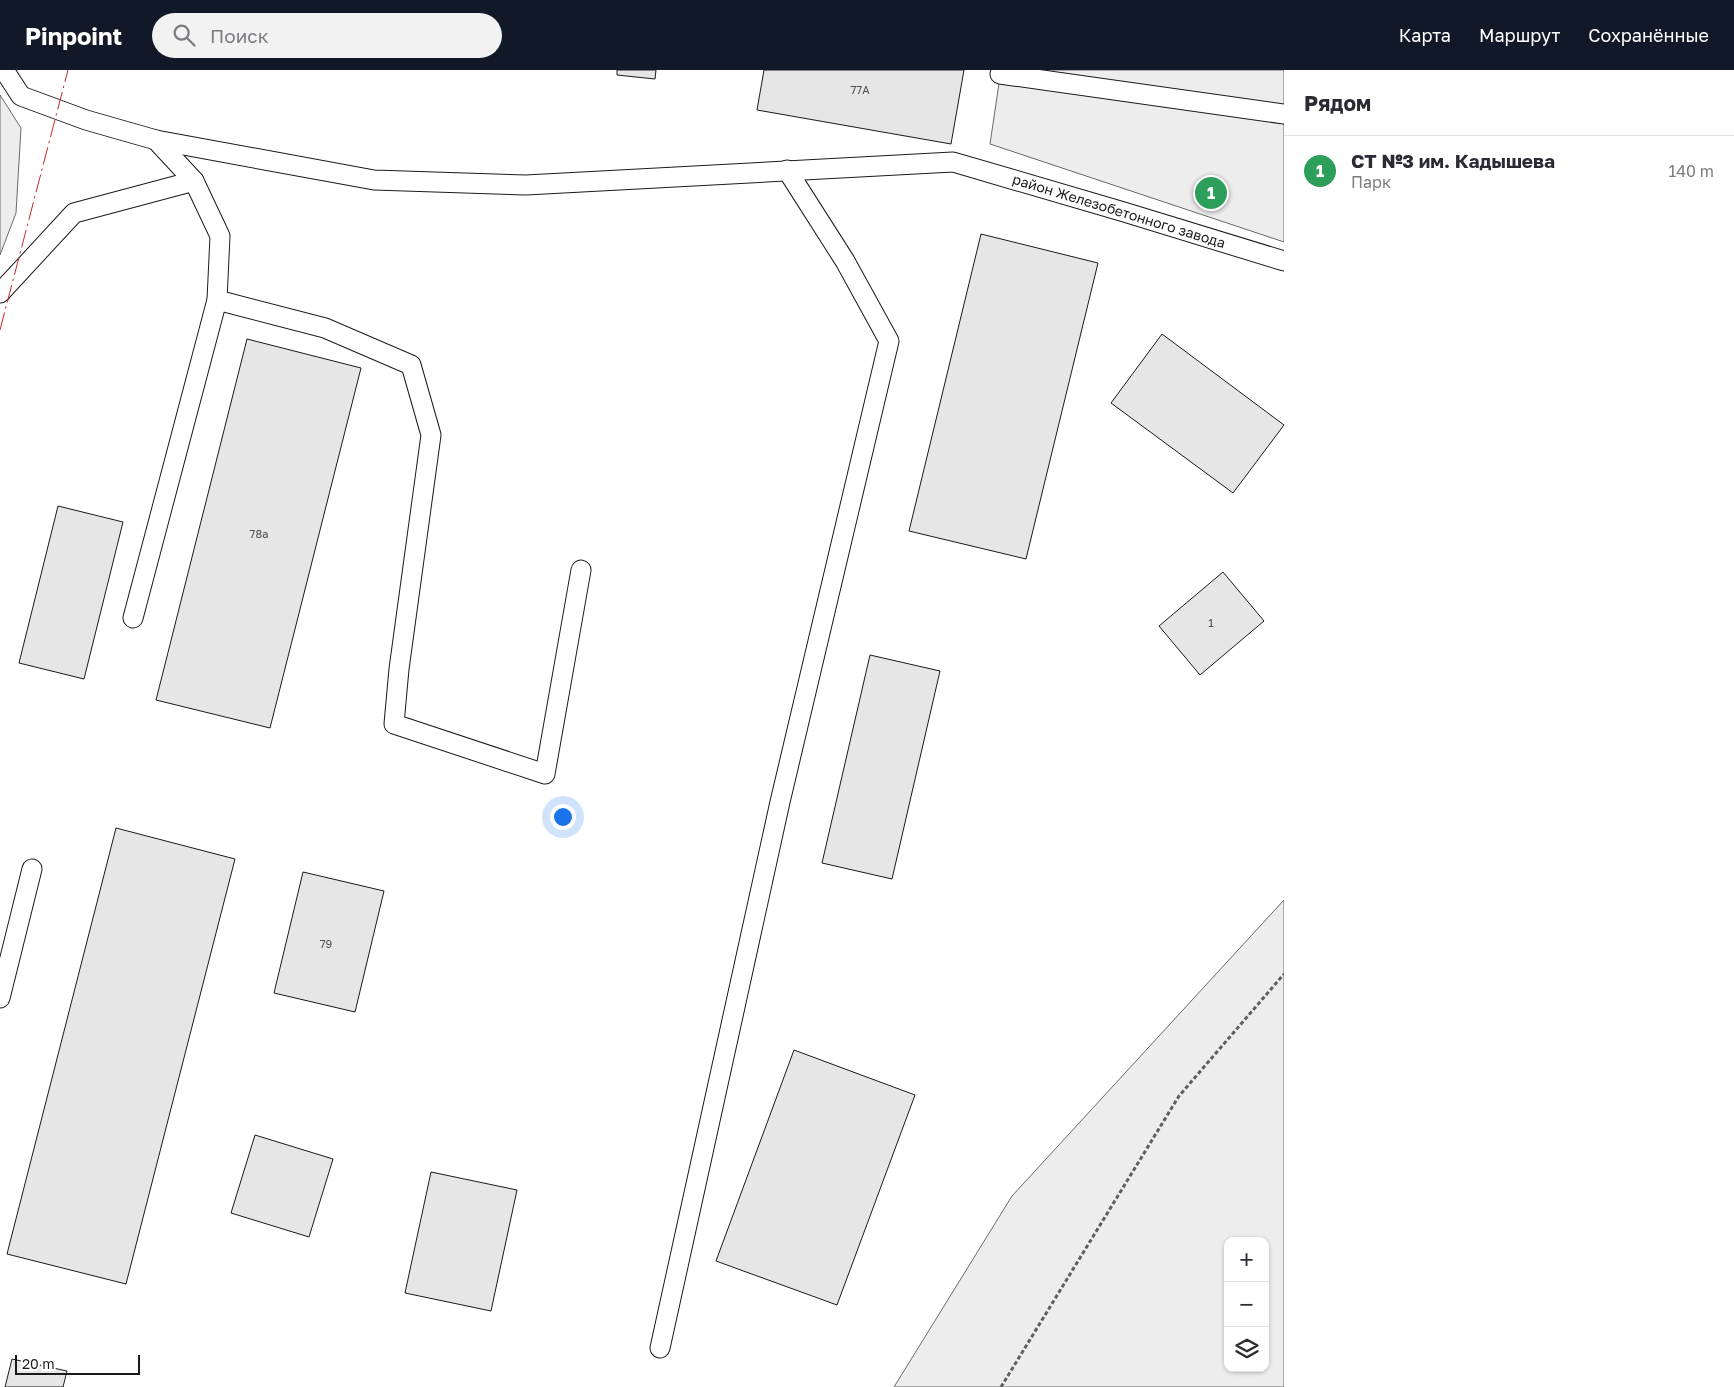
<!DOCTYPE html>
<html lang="ru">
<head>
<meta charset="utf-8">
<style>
  :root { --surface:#fff; --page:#f2f2f3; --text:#2b2b33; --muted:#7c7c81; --line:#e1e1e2; --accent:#111827 }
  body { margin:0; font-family:"Golos Text",sans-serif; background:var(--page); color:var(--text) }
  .controls { position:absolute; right:15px; bottom:15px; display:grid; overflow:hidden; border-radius:10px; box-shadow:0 1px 4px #0004 }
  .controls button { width:45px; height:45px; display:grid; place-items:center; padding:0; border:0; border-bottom:1px solid var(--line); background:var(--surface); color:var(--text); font:25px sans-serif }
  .scale { position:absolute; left:15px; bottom:12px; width:125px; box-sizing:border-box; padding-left:5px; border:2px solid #1a1a1a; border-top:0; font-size:14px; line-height:18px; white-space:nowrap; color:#1a1a1a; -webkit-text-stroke:4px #fff; paint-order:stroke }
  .you { position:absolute; left:562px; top:746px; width:18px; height:18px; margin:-12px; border:4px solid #fff; border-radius:50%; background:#1a73e8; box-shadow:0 0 0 8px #1a73e833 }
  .badge { display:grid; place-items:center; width:32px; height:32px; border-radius:50%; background:var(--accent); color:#fff; font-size:16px; font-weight:700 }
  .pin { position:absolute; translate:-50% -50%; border:2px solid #fff; box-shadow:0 1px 5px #0006 }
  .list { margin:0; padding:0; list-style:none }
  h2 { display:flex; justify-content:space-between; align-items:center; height:65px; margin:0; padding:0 20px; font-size:21px }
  h2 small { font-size:16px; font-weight:400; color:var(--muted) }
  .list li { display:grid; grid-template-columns:32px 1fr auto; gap:15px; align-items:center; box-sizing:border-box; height:70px; padding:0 20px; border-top:1px solid var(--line) }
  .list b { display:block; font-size:19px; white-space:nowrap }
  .list p { margin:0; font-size:16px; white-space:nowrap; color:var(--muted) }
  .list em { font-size:16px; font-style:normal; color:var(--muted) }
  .icon { flex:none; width:28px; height:28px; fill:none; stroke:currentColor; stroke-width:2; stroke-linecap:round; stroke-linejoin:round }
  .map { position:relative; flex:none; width:1284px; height:1317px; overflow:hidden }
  header { display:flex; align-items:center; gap:30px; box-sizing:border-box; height:70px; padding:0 25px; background:var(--accent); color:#fff }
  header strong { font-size:24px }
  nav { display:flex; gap:28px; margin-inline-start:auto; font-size:18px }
  .search { width:350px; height:45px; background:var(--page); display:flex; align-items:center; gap:12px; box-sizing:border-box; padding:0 18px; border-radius:28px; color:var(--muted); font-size:19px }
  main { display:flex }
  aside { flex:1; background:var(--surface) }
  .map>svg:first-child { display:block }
</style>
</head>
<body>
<header>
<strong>Pinpoint</strong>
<div class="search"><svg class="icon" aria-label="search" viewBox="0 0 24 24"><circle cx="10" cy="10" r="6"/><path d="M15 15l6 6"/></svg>Поиск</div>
<nav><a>Карта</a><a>Маршрут</a><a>Сохранённые</a></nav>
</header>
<main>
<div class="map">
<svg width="1284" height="1317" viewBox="0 0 1284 1317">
  <rect width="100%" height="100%" fill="#fff"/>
  <g fill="#ededed" stroke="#6a6a6a" fill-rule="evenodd">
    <polygon points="1001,0 1284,0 1284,172 990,74"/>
    <polygon points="0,25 21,58 16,143 0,185"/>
    <path d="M1284 830V1317H894L1012 1126ZM1228 1171H1265V1298H1228Z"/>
  </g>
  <g fill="#e6e6e6" stroke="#1a1a1a">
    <polygon points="617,0 656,0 655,9 617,5"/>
    <polygon points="764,0 964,0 951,74 757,40"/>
    <polygon points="981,164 1098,193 1026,489 909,461"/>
    <polygon points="1162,264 1284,355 1233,423 1111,333"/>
    <polygon points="247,269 361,298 270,658 156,630"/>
    <polygon points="58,436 123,452 84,609 19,593"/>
    <polygon points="1223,502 1264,551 1200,605 1159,556"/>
    <polygon points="870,585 940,601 892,809 822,793"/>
    <polygon points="116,758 235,789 126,1214 7,1184"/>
    <polygon points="303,802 384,821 355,942 274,923"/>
    <polygon points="794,980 915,1025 837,1235 716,1191"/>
    <polygon points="255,1065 333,1089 309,1167 231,1143"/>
    <polygon points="431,1102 517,1120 491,1241 405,1223"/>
    <polygon points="12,1289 67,1301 63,1317 5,1317"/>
  </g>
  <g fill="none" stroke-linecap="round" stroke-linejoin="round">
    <defs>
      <g id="lane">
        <polyline points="4,0 21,26 86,50 156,70 374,110 526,115 953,92 1124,142 1284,191"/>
        <polyline points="1000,4 1284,44"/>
        <polyline points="0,223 74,143 194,111"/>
        <polyline points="217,230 325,258 411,295 431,365 399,599 394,654 545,704 581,500"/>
        <polyline points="133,548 217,230 220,166 194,111 156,70"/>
        <polyline points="0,928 32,799"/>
        <polyline points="660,1278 780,732 889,271 845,191 787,100"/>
      </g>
    </defs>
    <use href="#lane" stroke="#1a1a1a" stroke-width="21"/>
    <polyline stroke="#5f5f5f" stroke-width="3" stroke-dasharray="4 2.5" stroke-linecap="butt" points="1001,1317 1179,1026 1284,904"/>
    <use href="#lane" stroke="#fff" stroke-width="19"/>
    <polyline stroke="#c62828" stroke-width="1" stroke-dasharray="18 4 2.5 4" stroke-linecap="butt" points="0,260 68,0"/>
  </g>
  <g text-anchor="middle" stroke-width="4" stroke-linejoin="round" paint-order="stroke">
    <g font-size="11" fill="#4d4d4d">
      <text x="860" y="24">77А</text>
      <text x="259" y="468">78а</text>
      <text x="1211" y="557">1</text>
      <text x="326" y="878">79</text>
    </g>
    <g font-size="14" fill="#1a1a1a" stroke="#fff">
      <text transform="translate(1119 141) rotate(17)" y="5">район Железобетонного завода</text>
    </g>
  </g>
</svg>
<div class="controls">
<button>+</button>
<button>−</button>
<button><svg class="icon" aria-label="layers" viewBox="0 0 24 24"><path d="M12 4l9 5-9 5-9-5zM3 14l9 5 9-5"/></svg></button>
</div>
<div class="scale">20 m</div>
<div class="you"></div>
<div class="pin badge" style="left:1211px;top:123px;background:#2e9e5b">1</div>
</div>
<aside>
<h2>Рядом<small></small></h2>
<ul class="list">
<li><span class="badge" style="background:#2e9e5b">1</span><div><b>СТ №3 им. Кадышева</b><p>Парк</p></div><em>140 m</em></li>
</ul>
</aside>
</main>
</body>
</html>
